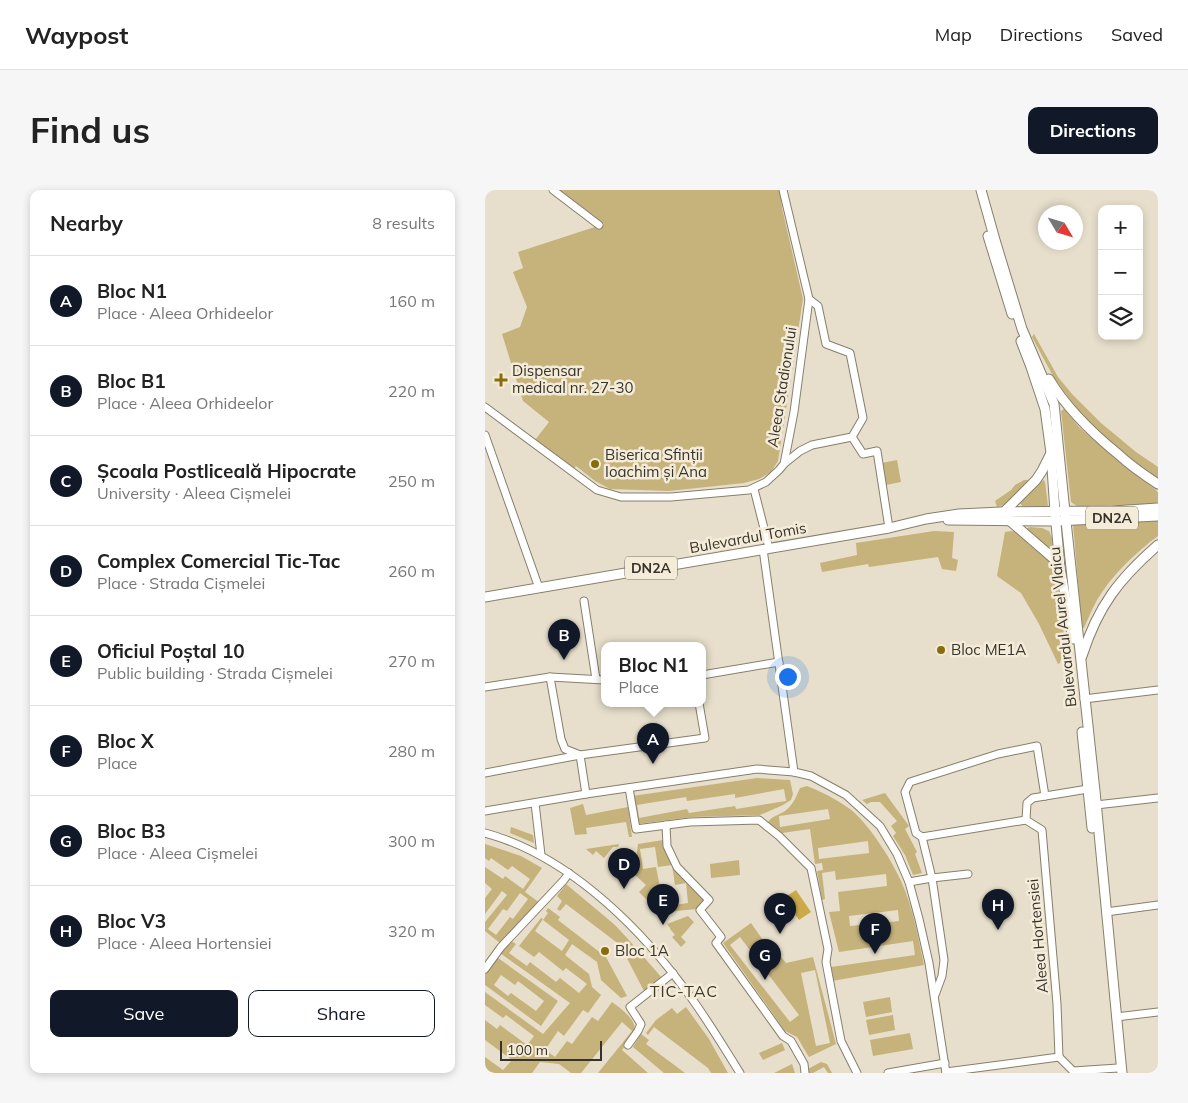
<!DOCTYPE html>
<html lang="en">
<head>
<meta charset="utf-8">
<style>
  :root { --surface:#fff; --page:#f6f6f6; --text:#222; --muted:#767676; --line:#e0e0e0; --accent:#111827 }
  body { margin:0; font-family:Mulish,sans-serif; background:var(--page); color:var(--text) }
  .controls { position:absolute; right:15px; top:15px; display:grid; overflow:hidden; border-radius:10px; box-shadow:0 2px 8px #0003 }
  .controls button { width:45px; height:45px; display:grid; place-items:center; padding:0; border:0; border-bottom:1px solid var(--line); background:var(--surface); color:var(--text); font:25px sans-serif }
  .compass { position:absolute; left:553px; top:15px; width:45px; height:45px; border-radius:50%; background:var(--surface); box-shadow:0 2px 8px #0003; rotate:128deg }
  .scale { position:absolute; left:15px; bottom:12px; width:102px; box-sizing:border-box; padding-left:5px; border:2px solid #36332c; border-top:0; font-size:14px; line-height:18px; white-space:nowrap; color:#36332c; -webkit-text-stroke:4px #f4ecd8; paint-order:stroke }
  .you { position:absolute; left:302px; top:486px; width:18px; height:18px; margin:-12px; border:4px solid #fff; border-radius:50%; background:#1a73e8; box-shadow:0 0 0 8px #1a73e833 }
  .badge { display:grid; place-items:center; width:32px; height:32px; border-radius:50%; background:var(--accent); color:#fff; font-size:16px; font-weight:700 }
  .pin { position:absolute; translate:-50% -41px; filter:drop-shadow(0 1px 2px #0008) }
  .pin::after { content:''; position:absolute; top:26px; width:18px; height:15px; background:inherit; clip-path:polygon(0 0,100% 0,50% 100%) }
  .popup { position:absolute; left:116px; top:452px; width:105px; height:65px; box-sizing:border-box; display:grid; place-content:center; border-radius:10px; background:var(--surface); filter:drop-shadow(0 1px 4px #0005); font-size:16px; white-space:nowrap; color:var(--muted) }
  .popup b { font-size:19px; color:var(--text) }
  .popup::after { content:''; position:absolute; left:50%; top:100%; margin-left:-10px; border:10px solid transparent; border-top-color:var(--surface) }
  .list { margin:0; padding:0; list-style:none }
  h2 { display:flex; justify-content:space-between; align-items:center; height:65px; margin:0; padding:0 20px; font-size:21px }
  h2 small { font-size:16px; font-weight:400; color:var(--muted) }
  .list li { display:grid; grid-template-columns:32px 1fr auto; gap:15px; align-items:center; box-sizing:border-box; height:90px; padding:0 20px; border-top:1px solid var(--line) }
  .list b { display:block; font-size:19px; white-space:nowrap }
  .list p { margin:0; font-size:16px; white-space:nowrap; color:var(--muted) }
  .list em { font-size:16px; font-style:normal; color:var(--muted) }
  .actions { display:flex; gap:10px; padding:15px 20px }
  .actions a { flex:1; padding:11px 0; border:1px solid var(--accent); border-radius:10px; text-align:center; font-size:18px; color:var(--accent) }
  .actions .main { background:var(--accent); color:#fff }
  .icon { flex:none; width:28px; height:28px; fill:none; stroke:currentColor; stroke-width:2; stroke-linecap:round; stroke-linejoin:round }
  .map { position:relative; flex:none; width:673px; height:883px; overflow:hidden; border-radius:10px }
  header { display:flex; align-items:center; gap:30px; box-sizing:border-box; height:70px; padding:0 25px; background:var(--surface); border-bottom:1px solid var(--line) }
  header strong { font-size:24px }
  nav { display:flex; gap:28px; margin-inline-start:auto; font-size:18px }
  .intro { display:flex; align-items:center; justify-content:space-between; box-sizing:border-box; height:120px; padding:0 30px }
  h1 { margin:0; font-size:35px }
  .button { padding:12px 22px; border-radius:10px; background:var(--accent); color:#fff; font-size:18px; font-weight:700 }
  main { display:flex; gap:30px; padding:0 30px }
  aside { flex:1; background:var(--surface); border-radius:10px; box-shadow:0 2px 8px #0003 }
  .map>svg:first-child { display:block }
</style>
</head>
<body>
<header>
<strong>Waypost</strong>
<nav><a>Map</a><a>Directions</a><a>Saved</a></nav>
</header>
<div class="intro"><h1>Find us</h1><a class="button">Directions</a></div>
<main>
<aside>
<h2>Nearby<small>8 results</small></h2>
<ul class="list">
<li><span class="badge">A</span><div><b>Bloc N1</b><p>Place · Aleea Orhideelor</p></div><em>160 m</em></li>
<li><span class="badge">B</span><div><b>Bloc B1</b><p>Place · Aleea Orhideelor</p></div><em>220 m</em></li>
<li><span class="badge">C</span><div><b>Școala Postliceală Hipocrate</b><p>University · Aleea Cișmelei</p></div><em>250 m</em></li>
<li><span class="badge">D</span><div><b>Complex Comercial Tic-Tac</b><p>Place · Strada Cișmelei</p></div><em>260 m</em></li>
<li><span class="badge">E</span><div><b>Oficiul Poștal 10</b><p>Public building · Strada Cișmelei</p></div><em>270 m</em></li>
<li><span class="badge">F</span><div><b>Bloc X</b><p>Place</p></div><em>280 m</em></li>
<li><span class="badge">G</span><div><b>Bloc B3</b><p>Place · Aleea Cișmelei</p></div><em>300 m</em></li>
<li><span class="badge">H</span><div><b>Bloc V3</b><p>Place · Aleea Hortensiei</p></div><em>320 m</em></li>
</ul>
<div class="actions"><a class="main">Save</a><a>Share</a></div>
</aside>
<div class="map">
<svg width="673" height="883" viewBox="0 0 673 883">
  <rect width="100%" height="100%" fill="#e7dfcb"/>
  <g fill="#c6b27b" fill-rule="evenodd">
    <polygon points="75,0 295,0 297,18 318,109 293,271 286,282 274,289 259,293 184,301 125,299 110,291 91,276 89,279 50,250 64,232 38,211 17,144 35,137 42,117 28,82 38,78 33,62 119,34"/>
    <polygon points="549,144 573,187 587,204 616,233 651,262 673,277 673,290 644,270 609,240 584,208 568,186 547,147"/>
    <polygon points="579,219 595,238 642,278 671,300 673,303 673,312 669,314 593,317 586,312 576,221"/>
    <polygon points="412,270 416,292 401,295 397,273"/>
    <path d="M539 290H546C537 298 523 316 512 317L510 311 526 300 530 295Z"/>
    <polygon points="559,290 560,292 563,316 559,317 537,316 535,313 557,291"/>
    <path d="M673 329V346C650 363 627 385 612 410 607 419 603 429 599 438H597L588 334Z"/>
    <polygon points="545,337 557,338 564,341 567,348 568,363 542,340 542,338"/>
    <polygon points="449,341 469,342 467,368 473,370 471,381 457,379 453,367 384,377 383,374 337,382 335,373 372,365 371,353"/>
    <polygon points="526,341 534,342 569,374 580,452 575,473 573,474 554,434 536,403 512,386 520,342"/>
    <path d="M272 588 305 590 308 604 306 610 298 615 275 625 208 627 152 634 147 606ZM299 599 301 611 251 619 250 616 204 623 202 619 154 628 152 615 201 607 202 611 250 604V608Z"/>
    <path d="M322 596C337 602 351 609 365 619 384 634 406 669 416 691 428 717 433 747 439 775L347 791 346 777 430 765 428 751 354 762 344 722 355 721 353 702 402 696 401 684 351 690 350 681 337 683 340 709 337 710 332 681 338 680 337 673 330 674 325 639 297 643 285 635 283 632C287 626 294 625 300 621 308 615 311 607 315 598ZM343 619 345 629 295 637 294 626ZM383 651 384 663 334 669 333 658ZM413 720 414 731 365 736 364 726Z"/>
    <polygon points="400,603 424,636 420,639 432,662 430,664 437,683 428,685 420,665 408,646 411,643 406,636 412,631 395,612 386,612 382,614 377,610"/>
    <polygon points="98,614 101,625 143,617 147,647 144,647 141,632 101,638 102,644 90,645 85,618"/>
    <polygon points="26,637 48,645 49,653 25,643"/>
    <path d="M178 650 179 658 221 709 212 719 180 722 176 718 168 722 164 717 166 714 154 702 161 695 149 684 153 654ZM170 657 173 677 187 675 190 695 201 693 203 713 190 715 187 696 175 697 171 677 158 679 155 659Z"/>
    <path d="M0 654 36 666 57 678 40 702 55 713 16 754 0 741V732L22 705 17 701 0 724V708L7 699 0 693V677L18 689 20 686 38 699 45 689 27 676 23 680 6 668 4 671 0 668ZM35 703 43 709 28 729 25 727 11 745 3 739 18 719 22 721Z"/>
    <polygon points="134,654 133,657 128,657 119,668 111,661 108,665 101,659"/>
    <polygon points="254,670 255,685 226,688 225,674"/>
    <polygon points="81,694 130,735 143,749 177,788 159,801 135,755 81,714 75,721 72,719 77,711 72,706"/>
    <path d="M63 718 75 727 73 730 121 767 142 806 136 808 116 790 112 772 87 754 80 765 104 784 107 797 116 805 103 823 98 820 79 846 73 841 60 860 70 867 82 851 87 854 107 827 113 831 127 812C135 818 154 831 149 843 146 849 141 855 137 860L163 883H113L147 841 137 832 96 883H86L74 874 55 872 47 883H0V867L18 880 27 870 0 850V830L12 839 15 835 42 855 49 846 21 825 18 828 0 815V802L58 844 85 813 15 763 26 751 31 754 24 763 42 776 45 772 71 792 75 788 94 803 102 794 81 778 78 781 54 762 49 767 34 756 56 728 58 729 50 741 77 761 84 750 58 730 63 723 61 721Z"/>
    <polygon points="203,726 209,732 196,747 201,752 196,757 187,747 190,745 185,739 185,738 182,734"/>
    <path d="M266 733 292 770 296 767 301 773 328 767 351 854 324 867 312 847 300 841 238 753ZM255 747 314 825 305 832 245 755ZM330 780 345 853 331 856 316 783Z"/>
    <path d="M13 768 73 811 56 836 0 795V784ZM16 785 30 795 33 791 59 811 51 821 26 803 23 806 9 795Z"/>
    <polygon points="405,807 407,822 381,827 378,812"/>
    <polygon points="201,817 224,849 243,883 226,883 223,878 169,837 163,845 161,843 171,830 187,818 192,824"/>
    <polygon points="408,825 410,840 384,845 381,830"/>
    <polygon points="425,843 428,859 388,866 385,850"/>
    <polygon points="156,844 164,850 161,854 200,883 179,883 148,857"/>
    <polygon points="297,853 300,860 278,870 274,863"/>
    <polygon points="336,872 342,874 347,883 343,883 339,877 328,883 323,883 323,879"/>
    <polygon points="307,874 310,883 289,883"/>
  </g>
  <polygon fill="#ccaa4b" points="311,700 326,722 314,730 299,708"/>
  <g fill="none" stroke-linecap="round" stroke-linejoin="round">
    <defs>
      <g id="minor">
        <polyline points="68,0 114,35"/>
        <polyline points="0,217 112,300 136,307 186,307 264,300 281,292 294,280 299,274 309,222 324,109 298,0"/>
        <polyline points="0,245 54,398"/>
        <polyline points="367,247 378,264 392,261 404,338"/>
        <polyline points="300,273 315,261 327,255 367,247 378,228 365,163 341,154 333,116 324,109"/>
        <polyline points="269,299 284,358"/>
        <polyline points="278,359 309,582"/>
        <polyline points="99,411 111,489"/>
        <polyline points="217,485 294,472"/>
        <polyline points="65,487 76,549 80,559 95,565 101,604"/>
        <polyline points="0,497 65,487 119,490"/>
        <polyline points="599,509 673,500"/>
        <polyline points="0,583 95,565 220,548 214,513"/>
        <polyline points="144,598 151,639 205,632 274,630 294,646 326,678 343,759 341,772 356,851 372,883"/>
        <polyline points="50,613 56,665"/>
        <polyline points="611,615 673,608"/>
        <polyline points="0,621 101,604 272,579 309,582 326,586 361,605 395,636 412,664 424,692 434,729 444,773 461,883"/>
        <polyline points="181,635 182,656 192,677 224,710 215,720 236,747 231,753 298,846 306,851 319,874 320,883"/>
        <path d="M0 643C78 664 148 730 196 794 218 822 236 853 255 883"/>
        <polyline points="437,647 431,643 420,602 425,592 513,564 552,556 560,606"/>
        <polyline points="424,692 447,688 483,684"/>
        <polyline points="621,722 673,715"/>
        <polyline points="0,779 16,757 79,690 84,683"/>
        <polyline points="450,805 457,786 459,770 447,688 437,647 541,630"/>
        <polyline points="631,827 673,822"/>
        <polyline points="143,855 153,841 156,834 145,817 188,783"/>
        <polyline points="574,867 572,814 557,640 541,630 542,613 548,608 603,599"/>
        <polyline points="461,882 574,867 588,881 633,878"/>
        <polyline points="403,883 460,873"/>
      </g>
      <g id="major">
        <polyline points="496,0 510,50 537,139 569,214 580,322 610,601 637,883"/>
        <polyline points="503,46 527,124"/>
        <polyline points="536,151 546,177 560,219 566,263 570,322 575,378 588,449"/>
        <path d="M564 189C582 219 606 242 633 264 645 275 659 285 673 294"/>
        <polyline points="519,322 551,290 557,281 566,263"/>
        <polyline points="463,330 571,331 673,326"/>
        <polyline points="524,330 568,368 575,377"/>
        <polyline points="0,407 404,338 441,329 474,324 516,322 628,321 673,318"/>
        <path d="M597 466C613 416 634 389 673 355"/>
        <polyline points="597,542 607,638"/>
      </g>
    </defs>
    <use href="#minor" stroke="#867f6d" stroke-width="9"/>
    <use href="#major" stroke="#867f6d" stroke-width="11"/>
    <use href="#minor" stroke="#fff" stroke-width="7"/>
    <use href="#major" stroke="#fff" stroke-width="9"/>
  </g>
  <g fill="#896d0d" stroke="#f4ecd8" stroke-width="2">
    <path d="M13.5 182.5h5v5h5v5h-5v5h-5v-5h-5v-5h5z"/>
    <circle cx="110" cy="274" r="5"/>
    <circle cx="456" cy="460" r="5"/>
    <circle cx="120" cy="761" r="5"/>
  </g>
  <g text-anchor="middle" stroke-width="5" stroke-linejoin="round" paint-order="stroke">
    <g fill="#f4ecd8" stroke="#6f6a60" stroke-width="1">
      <rect x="601" y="316.5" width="52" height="23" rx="4"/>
      <rect x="140" y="366.5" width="52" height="23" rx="4"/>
    </g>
    <g font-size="14" font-weight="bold" fill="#36332c">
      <text x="627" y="333">DN2A</text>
      <text x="166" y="383">DN2A</text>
    </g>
    <g font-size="15" fill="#36332c" stroke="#f4ecd8" text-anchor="start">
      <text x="27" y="186">Dispensar<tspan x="27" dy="17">medical nr. 27-30</tspan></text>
      <text x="120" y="270">Biserica Sfinții<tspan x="120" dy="17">Ioachim și Ana</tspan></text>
      <text x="466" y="465">Bloc ME1A</text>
      <text x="130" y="766">Bloc 1A</text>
    </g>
    <g font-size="15" fill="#36332c" stroke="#f4ecd8">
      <text transform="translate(297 197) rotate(-81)" y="5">Aleea Stadionului</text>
      <text transform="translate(263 348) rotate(-10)" y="5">Bulevardul Tomis</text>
      <text transform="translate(578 437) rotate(-96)" y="5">Bulevardul Aurel Vlaicu</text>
      <text transform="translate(553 746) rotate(-95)" y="5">Aleea Hortensiei</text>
    </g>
    <g font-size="16" letter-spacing="1" fill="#3f3929" stroke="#f4ecd8">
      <text x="199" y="807">TIC-TAC</text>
    </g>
  </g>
</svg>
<div class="controls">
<button>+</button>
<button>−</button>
<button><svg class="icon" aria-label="layers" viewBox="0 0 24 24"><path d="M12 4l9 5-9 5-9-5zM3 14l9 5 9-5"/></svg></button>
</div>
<svg class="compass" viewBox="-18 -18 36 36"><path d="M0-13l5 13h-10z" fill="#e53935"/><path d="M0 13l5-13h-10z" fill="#767676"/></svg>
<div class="scale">100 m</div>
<div class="you"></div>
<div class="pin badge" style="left:168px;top:574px">A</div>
<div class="popup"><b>Bloc N1</b>Place</div>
<div class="pin badge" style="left:79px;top:470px">B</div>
<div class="pin badge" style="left:295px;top:744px">C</div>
<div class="pin badge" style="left:139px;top:699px">D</div>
<div class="pin badge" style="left:178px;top:735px">E</div>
<div class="pin badge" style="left:390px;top:764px">F</div>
<div class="pin badge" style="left:280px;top:790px">G</div>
<div class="pin badge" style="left:513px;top:740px">H</div>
</div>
</main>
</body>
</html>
